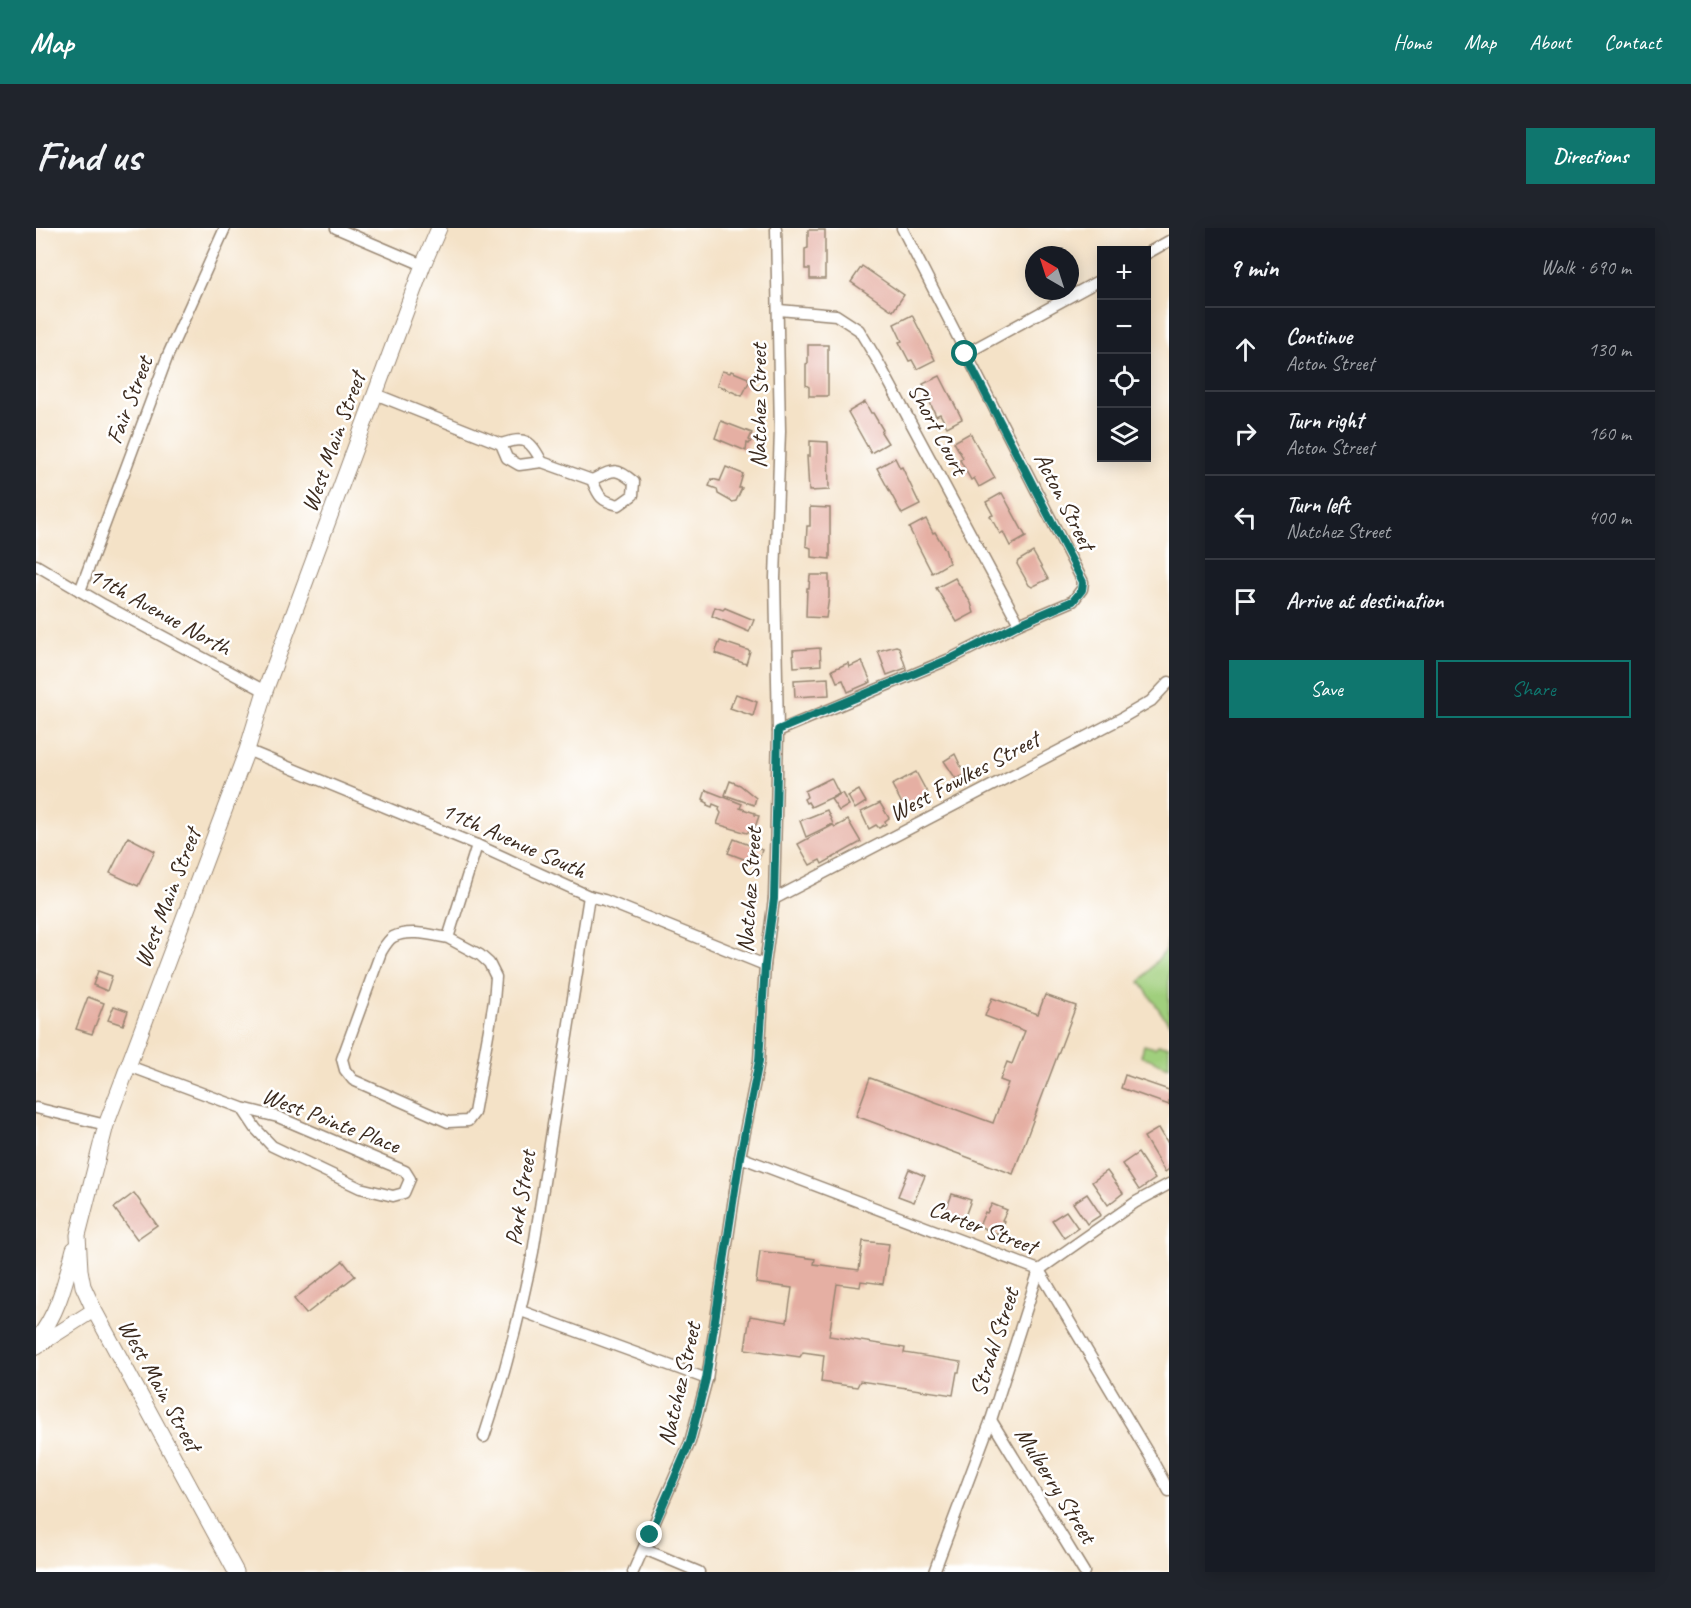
<!DOCTYPE html>
<html lang="en">
<head>
<meta charset="utf-8">
<style>
  :root { --surface:#171b24; --page:#20242c; --text:#f1f3f6; --muted:#9ea1a6; --line:#363941; --accent:#0f766e }
  body { margin:0; font-family:Caveat,sans-serif; background:var(--page); color:var(--text) }
  .controls { position:absolute; right:18px; top:18px; display:grid; overflow:hidden; border-radius:0px; box-shadow:0 3px 15px #0003 }
  .controls button { width:54px; height:54px; display:grid; place-items:center; padding:0; border:0; border-bottom:2px solid var(--line); background:var(--surface); color:var(--text); font:30px sans-serif }
  .compass { position:absolute; left:989px; top:18px; width:54px; height:54px; border-radius:50%; background:var(--surface); box-shadow:0 3px 15px #0003; rotate:321deg }
  .stop { position:absolute; width:18px; height:18px; margin:-14px; border:4px solid #0f766e; border-radius:50%; background:#fff }
  .stop.end { background:#0f766e; border-color:#fff; box-shadow:0 2px 6px #0008 }
  .list { margin:0; padding:0; list-style:none }
  h2 { display:flex; justify-content:space-between; align-items:center; height:78px; margin:0; padding:0 24px; font-size:26px }
  h2 small { font-size:20px; font-weight:400; color:var(--muted) }
  .list li { display:grid; grid-template-columns:39px 1fr auto; gap:18px; align-items:center; box-sizing:border-box; height:84px; padding:0 24px; border-top:2px solid var(--line) }
  .list b { display:block; font-size:22px; white-space:nowrap }
  .list p { margin:0; font-size:20px; white-space:nowrap; color:var(--muted) }
  .list em { font-size:20px; font-style:normal; color:var(--muted) }
  .actions { display:flex; gap:12px; padding:18px 24px }
  .actions a { flex:1; padding:14px 0; border:2px solid var(--accent); border-radius:0px; text-align:center; font-size:21px; color:var(--accent) }
  .actions .main { background:var(--accent); color:#fff }
  .icon { flex:none; width:33px; height:33px; fill:none; stroke:currentColor; stroke-width:2; stroke-linecap:round; stroke-linejoin:round }
  .map { position:relative; flex:none; width:1133px; height:1344px; overflow:hidden; border-radius:0px }
  header { display:flex; align-items:center; gap:36px; box-sizing:border-box; height:84px; padding:0 30px; background:var(--accent); color:#fff }
  header strong { font-size:28px }
  nav { display:flex; gap:33px; margin-inline-start:auto; font-size:21px }
  .intro { display:flex; align-items:center; justify-content:space-between; box-sizing:border-box; height:144px; padding:0 36px }
  h1 { margin:0; font-size:42px }
  .button { padding:15px 27px; border-radius:0px; background:var(--accent); color:#fff; font-size:21px; font-weight:700 }
  main { display:flex; gap:36px; padding:0 36px }
  aside { flex:1; background:var(--surface); border-radius:0px; box-shadow:0 3px 15px #0003 }
  .map>svg:first-child { display:block }
</style>
</head>
<body>
<header>
<strong>Map</strong>
<nav><a>Home</a><a>Map</a><a>About</a><a>Contact</a></nav>
</header>
<div class="intro"><h1>Find us</h1><a class="button">Directions</a></div>
<main>
<div class="map">
<svg width="1133" height="1344" viewBox="0 0 1133 1344">
  <rect width="100%" height="100%" fill="#fff"/>
  <filter id="ink" filterUnits="userSpaceOnUse"><feTurbulence type="fractalNoise" baseFrequency=".0167" numOctaves="2"/><feDisplacementMap in="SourceGraphic" scale="12" xChannelSelector="R" yChannelSelector="G"/><feConvolveMatrix kernelMatrix="1 2 1 2 8 2 1 2 1" color-interpolation-filters="sRGB"/></filter>
  <filter id="wash" filterUnits="userSpaceOnUse"><feTurbulence type="fractalNoise" baseFrequency=".008" numOctaves="4" result="noise"/><feDisplacementMap in="SourceGraphic" scale="24" xChannelSelector="R" yChannelSelector="G"/><feGaussianBlur stdDeviation="1.35" result="paint"/><feColorMatrix in="noise" values="0 0 0 0 0 0 0 0 0 0 0 0 0 0 0 0 0 1.4 0 .05"/><feComposite in="paint" operator="in"/></filter>
  <g filter="url(#wash)">
    <rect width="100%" height="100%" fill="#f4e2c7"/>
    <g fill="#a0cf7d" stroke="#6e7c4e" stroke-width="1.5">
      <polygon points="1133,702 1133,796 1104,754 1130,721"/>
      <path d="M1108 817 1119 820 1122 817 1133 818V839C1122 836 1116 831 1105 828Z"/>
    </g>
    <g id="blocks">
      <g fill="#e5afa3">
        <polygon points="772,2 789,2 789,51 774,51 774,41 769,41 769,21 772,20"/>
        <polygon points="826,38 868,67 857,83 815,54"/>
        <polygon points="876,87 899,132 881,141 876,132 873,133 863,114 866,113 858,96"/>
        <polygon points="772,117 792,117 792,168 773,168 773,159 770,157 770,136 772,135"/>
        <polygon points="686,143 694,145 695,143 712,150 712,152 714,152 706,168 681,157"/>
        <polygon points="904,148 926,191 911,199 904,186 900,188 892,170 894,169 887,156"/>
        <polygon points="829,174 835,185 837,185 847,202 845,204 852,215 835,225 812,184"/>
        <polygon points="685,193 716,205 713,212 715,213 713,216 711,215 710,223 679,210"/>
        <polygon points="934,205 959,250 943,259 938,250 935,252 924,232 927,230 918,214"/>
        <polygon points="774,213 792,214 793,262 773,263 771,228 774,228"/>
        <polygon points="859,230 864,240 866,239 884,277 866,286 841,240"/>
        <polygon points="690,239 707,246 703,260 706,260 700,273 696,274 682,266 681,261 673,258 676,251 684,253"/>
        <polygon points="966,265 990,309 974,318 967,304 964,306 954,288 957,287 950,274"/>
        <polygon points="774,279 794,280 794,331 775,329 775,320 770,318 771,298 774,298"/>
        <polygon points="890,291 897,305 899,304 909,321 913,335 896,345 873,300"/>
        <polygon points="997,324 1012,351 996,359 993,357 981,336 982,333"/>
        <polygon points="774,347 793,347 793,369 790,390 770,389 771,360 773,360"/>
        <polygon points="919,350 935,375 938,385 921,394 900,360"/>
        <polygon points="679,379 687,382 689,380 718,392 713,404 676,388"/>
        <polygon points="684,413 714,423 710,436 679,425"/>
        <polygon points="860,418 863,419 870,440 851,447 842,423"/>
        <polygon points="784,420 785,437 758,439 757,422"/>
        <polygon points="826,433 835,454 812,464 807,452 801,454 796,442 812,435 813,439"/>
        <polygon points="792,450 793,467 759,469 758,452"/>
        <polygon points="700,466 721,474 717,488 694,480"/>
        <polygon points="919,526 929,547 920,551 908,533"/>
        <polygon points="880,544 894,570 870,583 856,557"/>
        <polygon points="795,550 803,566 775,579 772,574 770,575 768,571 771,569 769,563"/>
        <polygon points="694,553 704,557 720,570 718,577 689,567"/>
        <polygon points="670,562 706,576 704,580 719,585 719,587 723,588 717,605 713,603 711,605 681,596 685,585 683,582 684,579 677,576 676,579 671,577 672,575 668,573 669,572 667,571"/>
        <polygon points="823,562 830,574 819,581 812,568"/>
        <polygon points="806,565 813,577 803,583 795,571"/>
        <polygon points="844,575 853,590 849,593 850,596 843,600 840,597 833,601 825,584"/>
        <polygon points="791,582 797,596 770,609 764,593"/>
        <polygon points="812,592 825,614 786,636 784,632 774,637 762,616 797,597 799,599"/>
        <polygon points="92,609 119,623 102,658 74,645"/>
        <polygon points="698,611 726,622 721,636 692,625"/>
        <polygon points="62,743 76,748 71,763 57,757"/>
        <polygon points="1009,767 1040,778 977,946 820,888 834,850 957,895 972,855 964,852 971,834 976,836 989,803 949,788 956,770 1002,786"/>
        <polygon points="52,769 68,775 56,806 40,801"/>
        <polygon points="78,778 92,783 87,797 72,792"/>
        <polygon points="1089,847 1133,862 1133,877 1085,860"/>
        <polygon points="1123,900 1133,917 1133,941 1129,944 1108,909"/>
        <polygon points="1102,925 1119,951 1103,962 1086,936"/>
        <polygon points="873,941 889,948 878,974 862,968"/>
        <polygon points="1071,943 1087,965 1072,977 1056,954"/>
        <polygon points="98,965 121,997 101,1011 78,980"/>
        <polygon points="916,966 935,972 928,991 909,985"/>
        <polygon points="1051,966 1065,987 1051,996 1037,975"/>
        <polygon points="956,976 971,982 966,992 969,993 963,1007 943,998 949,984 951,985"/>
        <polygon points="1030,983 1042,1000 1028,1010 1016,992"/>
        <polygon points="827,1013 853,1016 847,1056 825,1053 824,1059 801,1056 793,1108 869,1120 868,1125 925,1134 923,1144 921,1144 917,1167 824,1153 821,1159 785,1154 788,1127 767,1124 764,1129 709,1121 714,1088 751,1094 756,1060 720,1055 724,1023 779,1031 778,1036 823,1042"/>
        <polygon points="307,1033 319,1048 270,1086 258,1071"/>
      </g>
    </g>
  </g>
  <g filter="url(#ink)">
    <use href="#blocks" fill-opacity="0" stroke="#988672" stroke-width="1.5"/>
    <g fill="none" stroke-linecap="round" stroke-linejoin="round">
      <defs>
        <g id="minor">
          <polyline points="300,0 387,37"/>
          <polyline points="1110,26 1133,13"/>
          <polyline points="743,82 800,87 823,102 840,130 983,396"/>
          <polyline points="929,126 1066,51"/>
          <path d="M339 166 465 216 471 230 483 237 506 234 556 252C563 269 565 273 583 277L597 267 598 254C579 238 577 242 556 252"/>
          <path d="M465 216C490 208 494 212 506 234"/>
          <polyline points="0,337 68,377 229,463"/>
          <polyline points="44,363 132,127 189,0"/>
          <polyline points="742,503 916,430 983,396 1037,373 1046,361 1047,354 866,0"/>
          <polyline points="211,522 441,617 553,668 568,672 729,737"/>
          <polyline points="738,671 1084,491 1115,473 1133,454"/>
          <path d="M412 710C395 707 373 701 357 709 352 712 348 719 345 724L306 831 309 842 317 852 412 894 432 893 438 885 458 773 460 749 453 735 444 727 412 710 441 617"/>
          <polyline points="93,838 206,880 242,889 369,943 374,951 368,965 357,968 324,960 236,918 220,901 206,880"/>
          <polyline points="0,880 70,897"/>
          <polyline points="704,929 1003,1042 1115,1230 1133,1263"/>
          <polyline points="485,1083 671,1151"/>
          <polyline points="955,1192 1048,1344"/>
          <path d="M448 1209C468 1149 484 1087 497 1024L553 668"/>
          <polyline points="608,1321 663,1344"/>
          <polyline points="597,1344 654,1214 671,1151 704,929 723,833 729,737 738,671 742,503 739,350 744,203 740,0"/>
          <polyline points="898,1344 955,1192 1003,1042 1100,974 1133,956"/>
        </g>
        <polyline id="tertiary" points="0,1119 58,1082"/>
        <g id="secondary">
          <path d="M0 1113C22 1086 29 1055 38 1021"/>
          <polyline points="200,1344 58,1082 47,1058 44,1042 42,1007 70,897 211,522 229,463 387,37 403,0"/>
        </g>
      </defs>
      <use href="#minor" stroke="#988672" stroke-width="13"/>
      <use href="#tertiary" stroke="#988672" stroke-width="16"/>
      <use href="#secondary" stroke="#988672" stroke-width="17"/>
      <use href="#minor" stroke="#fff" stroke-width="10"/>
      <use href="#tertiary" stroke="#fff" stroke-width="14"/>
      <use href="#secondary" stroke="#fff" stroke-width="15"/>
    </g>
  </g>
  <g fill="none" stroke-linecap="round" stroke-linejoin="round" filter="url(#ink)">
    <polyline stroke="#0f766e" stroke-width="8" points="614,1307 654,1214 670,1151 704,929 723,833 729,737 738,671 742,502 916,430 983,396 1037,373 1046,362 1047,354 929,126"/>
  </g>
  <g text-anchor="middle" stroke-width="5" stroke-linejoin="round" paint-order="stroke">
    <g font-size="24" fill="#3b2a1e" stroke="#fff">
      <text transform="translate(93 172) rotate(-69)" y="8">Fair Street</text>
      <text transform="translate(722 178) rotate(-90)" y="8">Natchez Street</text>
      <text transform="translate(902 201) rotate(62)" y="8">Short Court</text>
      <text transform="translate(297 214) rotate(-70)" y="8">West Main Street</text>
      <text transform="translate(1029 273) rotate(63)" y="8">Acton Street</text>
      <text transform="translate(124 383) rotate(29)" y="8">11th Avenue North</text>
      <text transform="translate(928 548) rotate(-28)" y="8">West Fowlkes Street</text>
      <text transform="translate(478 612) rotate(24)" y="8">11th Avenue South</text>
      <text transform="translate(713 662) rotate(-86)" y="8">Natchez Street</text>
      <text transform="translate(131 670) rotate(-69)" y="8">West Main Street</text>
      <text transform="translate(295 892) rotate(21)" y="8">West Pointe Place</text>
      <text transform="translate(484 970) rotate(-81)" y="8">Park Street</text>
      <text transform="translate(947 999) rotate(21)" y="8">Carter Street</text>
      <text transform="translate(958 1114) rotate(-72)" y="8">Strahl Street</text>
      <text transform="translate(643 1156) rotate(-77)" y="8">Natchez Street</text>
      <text transform="translate(124 1157) rotate(61)" y="8">West Main Street</text>
      <text transform="translate(1020 1257) rotate(58)" y="8">Mulberry Street</text>
    </g>
  </g>
</svg>
<div class="controls">
<button>+</button>
<button>−</button>
<button><svg class="icon" aria-label="locate" viewBox="0 0 24 24"><circle cx="12" cy="12" r="6"/><path d="M12 2v4M12 18v4M2 12h4M18 12h4"/></svg></button>
<button><svg class="icon" aria-label="layers" viewBox="0 0 24 24"><path d="M12 4l9 5-9 5-9-5zM3 14l9 5 9-5"/></svg></button>
</div>
<svg class="compass" viewBox="-18 -18 36 36"><path d="M0-13l5 13h-10z" fill="#e53935"/><path d="M0 13l5-13h-10z" fill="#9ea1a6"/></svg>
<div class="stop" style="left:929px;top:126px"></div>
<div class="stop end" style="left:614px;top:1307px"></div>
</div>
<aside>
<h2>9 min<small>Walk · 690 m</small></h2>
<ul class="list">
<li><svg class="icon" aria-label="ahead" viewBox="0 0 24 24"><path d="M12 20V5M6 11l6-6 6 6"/></svg><div><b>Continue</b><p>Acton Street</p></div><em>130 m</em></li>
<li><svg class="icon" aria-label="right" viewBox="0 0 24 24"><path d="M7 20v-9h11M14 6l5 5-5 5"/></svg><div><b>Turn right</b><p>Acton Street</p></div><em>160 m</em></li>
<li><svg class="icon" aria-label="left" viewBox="0 0 24 24"><path d="M17 20v-9H6M10 6l-5 5 5 5"/></svg><div><b>Turn left</b><p>Natchez Street</p></div><em>400 m</em></li>
<li><svg class="icon" aria-label="arrive" viewBox="0 0 24 24"><path d="M6 21V4h12l-3 4 3 4H6"/></svg><div><b>Arrive at destination</b></div></li>
</ul>
<div class="actions"><a class="main">Save</a><a>Share</a></div>
</aside>
</main>
</body>
</html>
